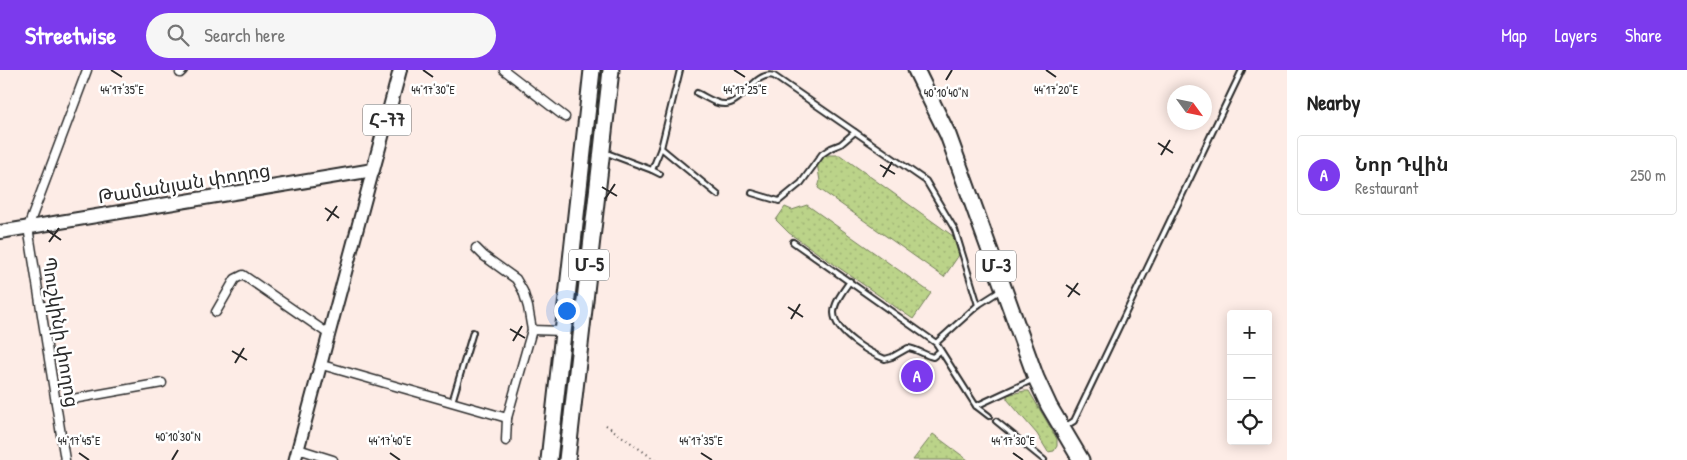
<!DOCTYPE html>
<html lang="en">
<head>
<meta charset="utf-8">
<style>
  :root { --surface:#fff; --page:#f6f6f6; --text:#222; --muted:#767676; --line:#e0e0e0; --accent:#7c3aed }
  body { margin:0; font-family:"Patrick Hand","Noto Sans Armenian",sans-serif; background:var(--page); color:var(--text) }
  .controls { position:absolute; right:15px; bottom:15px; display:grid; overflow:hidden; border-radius:5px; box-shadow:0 2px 12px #0003 }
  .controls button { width:45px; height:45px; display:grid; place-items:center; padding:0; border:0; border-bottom:1px solid var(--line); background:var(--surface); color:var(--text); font:25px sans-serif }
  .compass { position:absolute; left:1167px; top:15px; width:45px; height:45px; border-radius:50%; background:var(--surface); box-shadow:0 2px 12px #0003; rotate:123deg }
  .you { position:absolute; left:566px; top:240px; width:18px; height:18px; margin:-12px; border:4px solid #fff; border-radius:50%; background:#1a73e8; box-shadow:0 0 0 8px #1a73e833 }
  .badge { display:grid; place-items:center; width:32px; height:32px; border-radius:50%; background:var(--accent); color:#fff; font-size:16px; font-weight:700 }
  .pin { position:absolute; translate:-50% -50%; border:2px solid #fff; box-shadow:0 1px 5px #0006 }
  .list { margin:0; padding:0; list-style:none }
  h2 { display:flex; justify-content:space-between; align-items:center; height:65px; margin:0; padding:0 20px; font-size:21px }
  h2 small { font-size:16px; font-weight:400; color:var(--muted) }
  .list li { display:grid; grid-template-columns:32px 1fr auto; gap:15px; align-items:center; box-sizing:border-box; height:80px; margin:0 10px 10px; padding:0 10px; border:1px solid var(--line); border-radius:5px }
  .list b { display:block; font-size:19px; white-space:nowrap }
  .list p { margin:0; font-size:16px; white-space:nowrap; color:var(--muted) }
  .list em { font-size:16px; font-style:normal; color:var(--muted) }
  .icon { flex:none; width:28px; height:28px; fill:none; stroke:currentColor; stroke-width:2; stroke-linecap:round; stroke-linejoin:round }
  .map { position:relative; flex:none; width:1287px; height:390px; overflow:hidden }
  header { display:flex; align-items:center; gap:30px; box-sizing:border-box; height:70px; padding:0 25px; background:var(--accent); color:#fff }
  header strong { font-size:24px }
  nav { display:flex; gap:28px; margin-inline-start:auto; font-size:18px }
  .search { width:350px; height:45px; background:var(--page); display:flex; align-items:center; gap:12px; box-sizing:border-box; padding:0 18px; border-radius:28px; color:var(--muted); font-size:19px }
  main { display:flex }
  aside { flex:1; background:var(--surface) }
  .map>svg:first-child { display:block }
</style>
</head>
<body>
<header>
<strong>Streetwise</strong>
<div class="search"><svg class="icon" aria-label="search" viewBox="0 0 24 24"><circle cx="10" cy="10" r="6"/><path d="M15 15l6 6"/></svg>Search here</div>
<nav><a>Map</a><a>Layers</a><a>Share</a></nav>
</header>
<main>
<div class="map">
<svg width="1287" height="390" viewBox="0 0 1287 390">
  <defs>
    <pattern id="grass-dots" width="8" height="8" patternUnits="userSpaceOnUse" patternTransform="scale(1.25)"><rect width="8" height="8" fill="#bbd389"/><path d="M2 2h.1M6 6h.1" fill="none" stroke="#a1b576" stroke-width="1.8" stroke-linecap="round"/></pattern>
  </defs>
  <rect width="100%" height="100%" fill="#fdece6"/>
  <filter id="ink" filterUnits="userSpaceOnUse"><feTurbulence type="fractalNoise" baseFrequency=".02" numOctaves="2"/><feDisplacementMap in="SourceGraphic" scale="10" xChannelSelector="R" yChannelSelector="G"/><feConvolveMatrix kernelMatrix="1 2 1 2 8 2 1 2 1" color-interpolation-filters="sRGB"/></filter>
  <g filter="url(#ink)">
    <g fill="url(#grass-dots)" stroke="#737f5a">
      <polygon points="597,0 605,0 561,390 555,390"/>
      <polygon points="823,85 840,85 953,166 959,185 944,207 818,118 820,111 817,93"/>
      <polygon points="807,135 931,223 913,249 789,163 776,150 785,137 792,140"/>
      <polygon points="1024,321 1029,321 1057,369 1057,376 1054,381 1048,382 1037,364 1007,329 1007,325"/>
      <polygon points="933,364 968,390 913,390"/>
    </g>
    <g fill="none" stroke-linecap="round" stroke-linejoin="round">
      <defs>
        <g id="lane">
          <path d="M697 23C706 27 716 35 726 34 743 33 756 0 774 6L926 111 955 160 978 235"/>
          <polyline points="661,78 718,125"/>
          <polyline points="604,82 652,100 660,104"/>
          <polyline points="652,100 661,78 680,0"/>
          <polyline points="752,123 779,131 801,113 822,84 831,78 841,74 855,62"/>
          <polyline points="793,172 936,273 976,336"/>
          <path d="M850 211C844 220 834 232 834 243 835 263 868 282 885 289L892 287 908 278C917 279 924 285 933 287L940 281"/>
          <polyline points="936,273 978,235 1000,221"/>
          <polyline points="452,332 473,262"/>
          <polyline points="989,346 976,336 1032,310"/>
          <polyline points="996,351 1044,390"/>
          <polyline points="1066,356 1074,351 1242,0"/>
        </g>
        <g id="street">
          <polyline points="504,0 565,47"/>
          <polyline points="180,3 183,0"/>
          <polyline points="216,242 235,209 243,205 330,265"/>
          <polyline points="532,260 563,261"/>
          <polyline points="322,295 507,348 532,260 528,237 523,221 516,209 484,186 476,178"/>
          <polyline points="56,332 162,313"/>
          <polyline points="506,371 507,348"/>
          <polyline points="298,379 333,390"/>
          <polyline points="65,390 28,157 87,0"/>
        </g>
        <polyline id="secondary" points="295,390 373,100"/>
        <polyline id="primary" points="0,162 373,100 400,0"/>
        <g id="highway">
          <polyline points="916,0 948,65 1036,308 1049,336 1081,390"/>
          <polyline points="549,390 592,0"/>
          <polyline points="567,390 611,0"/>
        </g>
      </defs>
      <use href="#lane" stroke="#2b2b2b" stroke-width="8"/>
      <use href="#street" stroke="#2b2b2b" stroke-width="11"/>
      <use href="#secondary" stroke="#2b2b2b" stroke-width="15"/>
      <use href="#primary" stroke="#2b2b2b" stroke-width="16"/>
      <use href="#highway" stroke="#2b2b2b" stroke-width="19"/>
      <polyline stroke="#2b2b2b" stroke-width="2" stroke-dasharray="1 4" stroke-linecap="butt" points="606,355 655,390"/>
      <use href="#lane" stroke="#fff" stroke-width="4"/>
      <use href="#street" stroke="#fff" stroke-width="8"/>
      <use href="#secondary" stroke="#fff" stroke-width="11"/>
      <use href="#primary" stroke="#fff" stroke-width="12"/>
      <use href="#highway" stroke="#fff" stroke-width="15"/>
    </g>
  </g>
  <path fill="none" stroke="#2b2b2b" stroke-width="2" d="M111 0 122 7M423 0 433 7M734 0 745 7M1046 0 1056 7M946 10 952 0M1158 73 1173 83M1161 85 1170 70M880 95 895 104M883 107 892 92M602 117 617 126M605 129 615 114M325 138 339 148M327 151 337 136M47 160 61 170M49 172 59 158M1066 215 1080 225M1068 227 1078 213M788 237 803 247M791 249 800 234M510 259 525 268M513 271 522 256M232 281 247 290M235 293 244 278M79 383 89 390M390 383 400 390M701 383 712 390M1013 383 1023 390M172 390 178 380"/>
  <g text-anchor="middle" stroke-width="5" stroke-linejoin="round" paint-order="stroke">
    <g fill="#fff" stroke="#6b6b6b" stroke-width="1">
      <rect x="363" y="34.5" width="48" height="31" rx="4"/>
      <rect x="569" y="179.5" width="40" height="31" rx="4"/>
      <rect x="976" y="180.5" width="40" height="31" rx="4"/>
    </g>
    <g font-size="18" font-weight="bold" fill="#2b2b2b">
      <text x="387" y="56">Հ-77</text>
      <text x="589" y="201">Մ-5</text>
      <text x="996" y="202">Մ-3</text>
    </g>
    <g font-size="19" fill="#2b2b2b" stroke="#fff">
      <text transform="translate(184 113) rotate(-9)" y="7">Թամանյան փողոց</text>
      <text transform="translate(61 262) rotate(81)" y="7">Պուշկինի փողոց</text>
    </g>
  </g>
  <g font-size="12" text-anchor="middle" fill="#2b2b2b" stroke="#fff" stroke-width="5" stroke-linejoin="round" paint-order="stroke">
    <text x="122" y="24">44°17'35"E</text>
    <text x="1056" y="24">44°17'20"E</text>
    <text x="433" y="24">44°17'30"E</text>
    <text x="745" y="24">44°17'25"E</text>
    <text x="946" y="27">40°10'40"N</text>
    <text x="178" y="371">40°10'30"N</text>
    <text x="79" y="375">44°17'45"E</text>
    <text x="390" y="375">44°17'40"E</text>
    <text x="701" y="375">44°17'35"E</text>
    <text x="1013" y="375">44°17'30"E</text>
  </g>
</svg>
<div class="controls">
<button>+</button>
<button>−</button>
<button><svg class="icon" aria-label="locate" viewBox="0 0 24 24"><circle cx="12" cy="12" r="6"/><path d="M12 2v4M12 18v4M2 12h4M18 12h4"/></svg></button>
</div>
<svg class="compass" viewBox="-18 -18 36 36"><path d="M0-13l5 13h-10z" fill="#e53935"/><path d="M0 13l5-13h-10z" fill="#767676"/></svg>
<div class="you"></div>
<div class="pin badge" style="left:917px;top:306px">A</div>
</div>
<aside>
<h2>Nearby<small></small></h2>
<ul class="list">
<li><span class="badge">A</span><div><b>Նոր Դվին</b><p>Restaurant</p></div><em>250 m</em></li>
</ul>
</aside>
</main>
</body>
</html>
